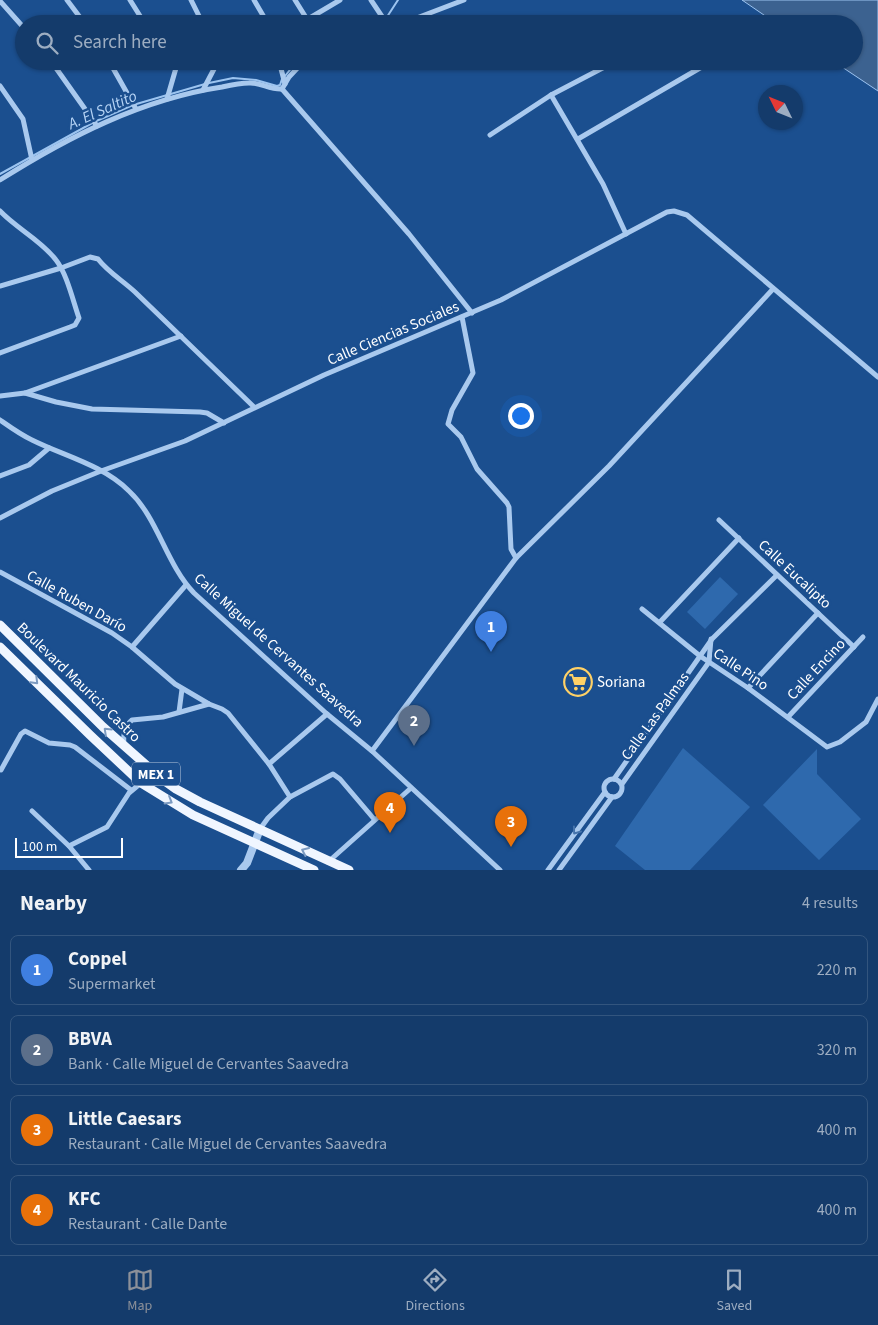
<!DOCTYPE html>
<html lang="en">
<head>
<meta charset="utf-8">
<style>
  :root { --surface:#143b6b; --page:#214673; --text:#f1f3f6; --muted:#9dadc1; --line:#33557e; --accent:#8c9099 }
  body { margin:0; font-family:"Source Sans 3",sans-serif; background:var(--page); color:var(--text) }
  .compass { position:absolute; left:758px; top:85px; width:45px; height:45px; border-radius:50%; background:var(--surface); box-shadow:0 1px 4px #0004; rotate:313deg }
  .scale { position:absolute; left:15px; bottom:12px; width:108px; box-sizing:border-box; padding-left:5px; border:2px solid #fff; border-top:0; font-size:14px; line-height:18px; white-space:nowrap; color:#fff; -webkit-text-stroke:4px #1b4f8f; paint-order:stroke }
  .you { position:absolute; left:520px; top:415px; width:18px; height:18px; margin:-12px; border:4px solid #fff; border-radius:50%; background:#1a73e8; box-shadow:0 0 0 8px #1a73e833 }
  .badge { display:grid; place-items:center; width:32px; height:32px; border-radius:50%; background:var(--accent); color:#fff; font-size:16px; font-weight:700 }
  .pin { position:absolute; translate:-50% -41px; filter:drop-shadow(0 1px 2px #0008) }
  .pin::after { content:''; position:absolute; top:26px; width:18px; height:15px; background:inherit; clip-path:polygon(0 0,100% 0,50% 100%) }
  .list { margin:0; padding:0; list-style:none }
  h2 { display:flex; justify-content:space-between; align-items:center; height:65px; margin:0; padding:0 20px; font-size:21px }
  h2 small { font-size:16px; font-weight:400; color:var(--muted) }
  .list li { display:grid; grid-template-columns:32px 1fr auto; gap:15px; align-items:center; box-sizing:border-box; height:70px; margin:0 10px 10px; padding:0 10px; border:1px solid var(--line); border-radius:8px }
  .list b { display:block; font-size:19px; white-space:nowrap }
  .list p { margin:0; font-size:16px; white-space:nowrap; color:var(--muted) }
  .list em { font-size:16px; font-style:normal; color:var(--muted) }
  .icon { flex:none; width:28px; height:28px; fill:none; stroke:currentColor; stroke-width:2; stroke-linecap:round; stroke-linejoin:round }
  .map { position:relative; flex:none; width:878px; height:870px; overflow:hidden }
  .search { position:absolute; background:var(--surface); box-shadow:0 1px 4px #0004; left:15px; right:15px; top:15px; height:55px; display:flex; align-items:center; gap:12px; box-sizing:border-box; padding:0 18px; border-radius:28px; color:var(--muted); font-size:19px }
  .sheet { height:385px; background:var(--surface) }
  nav { display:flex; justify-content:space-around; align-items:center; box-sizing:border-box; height:70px; border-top:1px solid var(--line); background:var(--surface); font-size:14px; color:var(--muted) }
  nav a { display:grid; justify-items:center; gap:2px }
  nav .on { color:var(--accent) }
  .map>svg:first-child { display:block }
</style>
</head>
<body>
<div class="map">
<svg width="878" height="870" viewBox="0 0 878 870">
  <rect width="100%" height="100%" fill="#1b4f8f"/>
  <g fill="#2e69ad">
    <polygon points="720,577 738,594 705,629 687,612"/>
    <polygon points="683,748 750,807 690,870 645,870 615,846"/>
    <polygon points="817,749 817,774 861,819 819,860 763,805"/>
  </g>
  <polygon fill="#3c6290" stroke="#9cc4f0" points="742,0 878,0 878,91 833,61 854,61 854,24 777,24"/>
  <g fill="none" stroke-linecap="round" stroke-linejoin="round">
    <g stroke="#9cc4f0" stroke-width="2">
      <polyline points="370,24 385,20 398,0"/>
      <polyline points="285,76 297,61"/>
      <polyline points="209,83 233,78 256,80 277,86 280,85 282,79"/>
      <polyline points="0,174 94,122 133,105 205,84"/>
    </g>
    <g stroke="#a9c9ee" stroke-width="5">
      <polyline points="67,0 85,24"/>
      <polyline points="130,0 145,24"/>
      <polyline points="191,0 203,24"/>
      <polyline points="254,0 268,24"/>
      <polyline points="295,0 310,24"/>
      <polyline points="371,0 387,24"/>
      <polyline points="0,1 24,28"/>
      <polyline points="308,19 340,0"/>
      <polyline points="401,24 464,0"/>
      <path d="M696 24C705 19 711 20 720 24"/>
      <polyline points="51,61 97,126"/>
      <polyline points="109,61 136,109"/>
      <polyline points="279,61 285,84"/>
      <polyline points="0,86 23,119 32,160"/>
      <polyline points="282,89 409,234 472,313"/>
      <polyline points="282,89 289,77 304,61"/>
      <polyline points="203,90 214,69 214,61"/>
      <polyline points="551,95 616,61"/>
      <polyline points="167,99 176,68 171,61"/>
      <polyline points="490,135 551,95 603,184 626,234"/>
      <polyline points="578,139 712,61"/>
      <path d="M0 180C68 137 142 99 222 87 231 85 240 83 249 83 260 82 270 90 282 89"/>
      <path d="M0 211C17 229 41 240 56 260 67 274 73 301 79 318L75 325 70 327 0 353"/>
      <path d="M0 286 61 268 90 257 98 259C108 272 122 280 135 292L254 407"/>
      <polyline points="462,317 473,373 452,410 448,424 461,437 477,469 507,503 509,507 511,549 516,558"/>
      <polyline points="25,393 56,402 92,409 200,412 207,413 224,423"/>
      <polyline points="0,396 25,393 181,336"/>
      <path d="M0 420C10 427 21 435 32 440 64 456 103 465 129 491 158 518 166 564 194 593L327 714 372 751 500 870"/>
      <polyline points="0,476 29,465 49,448"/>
      <polyline points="0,518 52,491 101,471 185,441 324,375 501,300 667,212 674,211 687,215 878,377"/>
      <polyline points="719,520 854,647"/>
      <polyline points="0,572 112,633 132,647 175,684 209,704 222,709 228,713 269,764 290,797"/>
      <polyline points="642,609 700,656 748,688 827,747 840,742 866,722 878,699"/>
      <polyline points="660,622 739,538"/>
      <polyline points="132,647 186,585"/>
      <polyline points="748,688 818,613"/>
      <polyline points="179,712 182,689"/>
      <polyline points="788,717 863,637"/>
      <path d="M124 746C123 735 124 727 132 720L163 717 209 704"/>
      <polyline points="372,751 516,558 609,466 773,289"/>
      <polyline points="269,764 327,714"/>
      <polyline points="1,770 21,734 25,731 49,743 70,745 75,747 131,790"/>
      <circle cx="613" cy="788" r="9"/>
      <polyline points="614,779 712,639 777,575"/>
      <polyline points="622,784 709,662 711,639"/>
      <polyline points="32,811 69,846 89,870"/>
      <polyline points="260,829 268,818 290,797 333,774 340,779 374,819"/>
      <polyline points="69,846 107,827 129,793 141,783"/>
      <polyline points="328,862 411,788"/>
      <polyline points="548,870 605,792"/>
      <polyline points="559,870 612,797"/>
    </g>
    <polyline stroke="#a9c9ee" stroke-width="8" points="241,870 247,863 260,829"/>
    <g stroke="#f0f6ff" stroke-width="9">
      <polyline points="0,625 103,727 162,779 176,789 200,802 349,870"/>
      <polyline points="0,647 90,735 141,783 193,815 314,870"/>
    </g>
  </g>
  <defs><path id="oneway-chevron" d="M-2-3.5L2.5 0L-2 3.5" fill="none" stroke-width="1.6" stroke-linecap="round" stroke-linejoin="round" transform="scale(1.25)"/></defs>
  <g stroke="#7b9ac1">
    <use href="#oneway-chevron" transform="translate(35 681) rotate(45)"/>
    <use href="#oneway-chevron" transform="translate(107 731) rotate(-137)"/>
    <use href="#oneway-chevron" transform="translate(169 801) rotate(31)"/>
    <use href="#oneway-chevron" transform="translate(305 851) rotate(-155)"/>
  </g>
  <use stroke="#4674ac" href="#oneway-chevron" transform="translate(576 831) rotate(126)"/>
  <defs>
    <symbol id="supermarket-ring" viewBox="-11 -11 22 22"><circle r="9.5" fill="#1b4f8f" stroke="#ffd166" stroke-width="1.5"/><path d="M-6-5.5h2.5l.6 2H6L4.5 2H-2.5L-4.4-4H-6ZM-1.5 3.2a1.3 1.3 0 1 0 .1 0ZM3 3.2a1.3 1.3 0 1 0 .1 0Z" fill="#ffd166"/></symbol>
  </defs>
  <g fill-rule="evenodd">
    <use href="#supermarket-ring" x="562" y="666" width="32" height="32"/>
  </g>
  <g text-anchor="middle" stroke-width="5" stroke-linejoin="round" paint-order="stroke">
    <rect fill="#1b4f8f" stroke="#bbcadd" stroke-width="1" x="132" y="762.5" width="48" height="23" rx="4"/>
    <g font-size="14" font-weight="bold" fill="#fff">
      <text x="156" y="779">MEX 1</text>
    </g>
    <g font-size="15" fill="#fff" stroke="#1b4f8f">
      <text transform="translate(393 333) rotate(-23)" y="5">Calle Ciencias Sociales</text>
      <text transform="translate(795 574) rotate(43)" y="5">Calle Eucalipto</text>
      <text transform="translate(77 601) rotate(29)" y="5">Calle Ruben Darío</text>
      <text transform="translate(279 650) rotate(42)" y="5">Calle Miguel de Cervantes Saavedra</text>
      <text transform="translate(741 669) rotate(34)" y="5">Calle Pino</text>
      <text transform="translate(816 669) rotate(-47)" y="5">Calle Encino</text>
      <text transform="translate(79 682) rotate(44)" y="5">Boulevard Mauricio Castro</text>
      <text transform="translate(655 716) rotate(-54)" y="5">Calle Las Palmas</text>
    </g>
    <g font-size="15" fill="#fff" stroke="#1b4f8f" text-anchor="start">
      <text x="597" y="687">Soriana</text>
    </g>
    <g font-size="16" font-style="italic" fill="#b5d3f5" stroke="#1b4f8f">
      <text transform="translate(102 109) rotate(-24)" y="6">A. El Saltito</text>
    </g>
  </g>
</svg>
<svg class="compass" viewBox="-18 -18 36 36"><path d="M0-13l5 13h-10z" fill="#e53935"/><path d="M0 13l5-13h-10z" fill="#9dadc1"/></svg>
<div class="scale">100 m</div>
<div class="you"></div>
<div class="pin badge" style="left:491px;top:652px;background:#3f7fe0">1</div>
<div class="pin badge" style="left:414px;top:746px;background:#5c6f8a">2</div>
<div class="pin badge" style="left:511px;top:847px;background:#e8710a">3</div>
<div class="pin badge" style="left:390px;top:833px;background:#e8710a">4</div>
<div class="search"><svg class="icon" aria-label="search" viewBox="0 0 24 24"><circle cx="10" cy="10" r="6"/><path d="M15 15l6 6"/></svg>Search here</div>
</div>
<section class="sheet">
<h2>Nearby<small>4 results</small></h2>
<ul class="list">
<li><span class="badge" style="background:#3f7fe0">1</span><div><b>Coppel</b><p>Supermarket</p></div><em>220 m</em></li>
<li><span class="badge" style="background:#5c6f8a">2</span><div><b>BBVA</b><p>Bank · Calle Miguel de Cervantes Saavedra</p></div><em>320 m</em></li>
<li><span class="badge" style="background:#e8710a">3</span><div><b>Little Caesars</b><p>Restaurant · Calle Miguel de Cervantes Saavedra</p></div><em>400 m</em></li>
<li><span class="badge" style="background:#e8710a">4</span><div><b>KFC</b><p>Restaurant · Calle Dante</p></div><em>400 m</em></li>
</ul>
</section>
<nav>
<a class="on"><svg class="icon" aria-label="map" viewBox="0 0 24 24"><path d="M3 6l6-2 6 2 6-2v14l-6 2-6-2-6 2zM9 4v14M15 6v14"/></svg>Map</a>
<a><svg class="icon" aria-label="directions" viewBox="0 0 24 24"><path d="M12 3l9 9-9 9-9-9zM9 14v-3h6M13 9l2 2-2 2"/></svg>Directions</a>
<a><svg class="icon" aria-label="saved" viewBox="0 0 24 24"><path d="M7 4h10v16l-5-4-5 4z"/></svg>Saved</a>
</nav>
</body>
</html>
